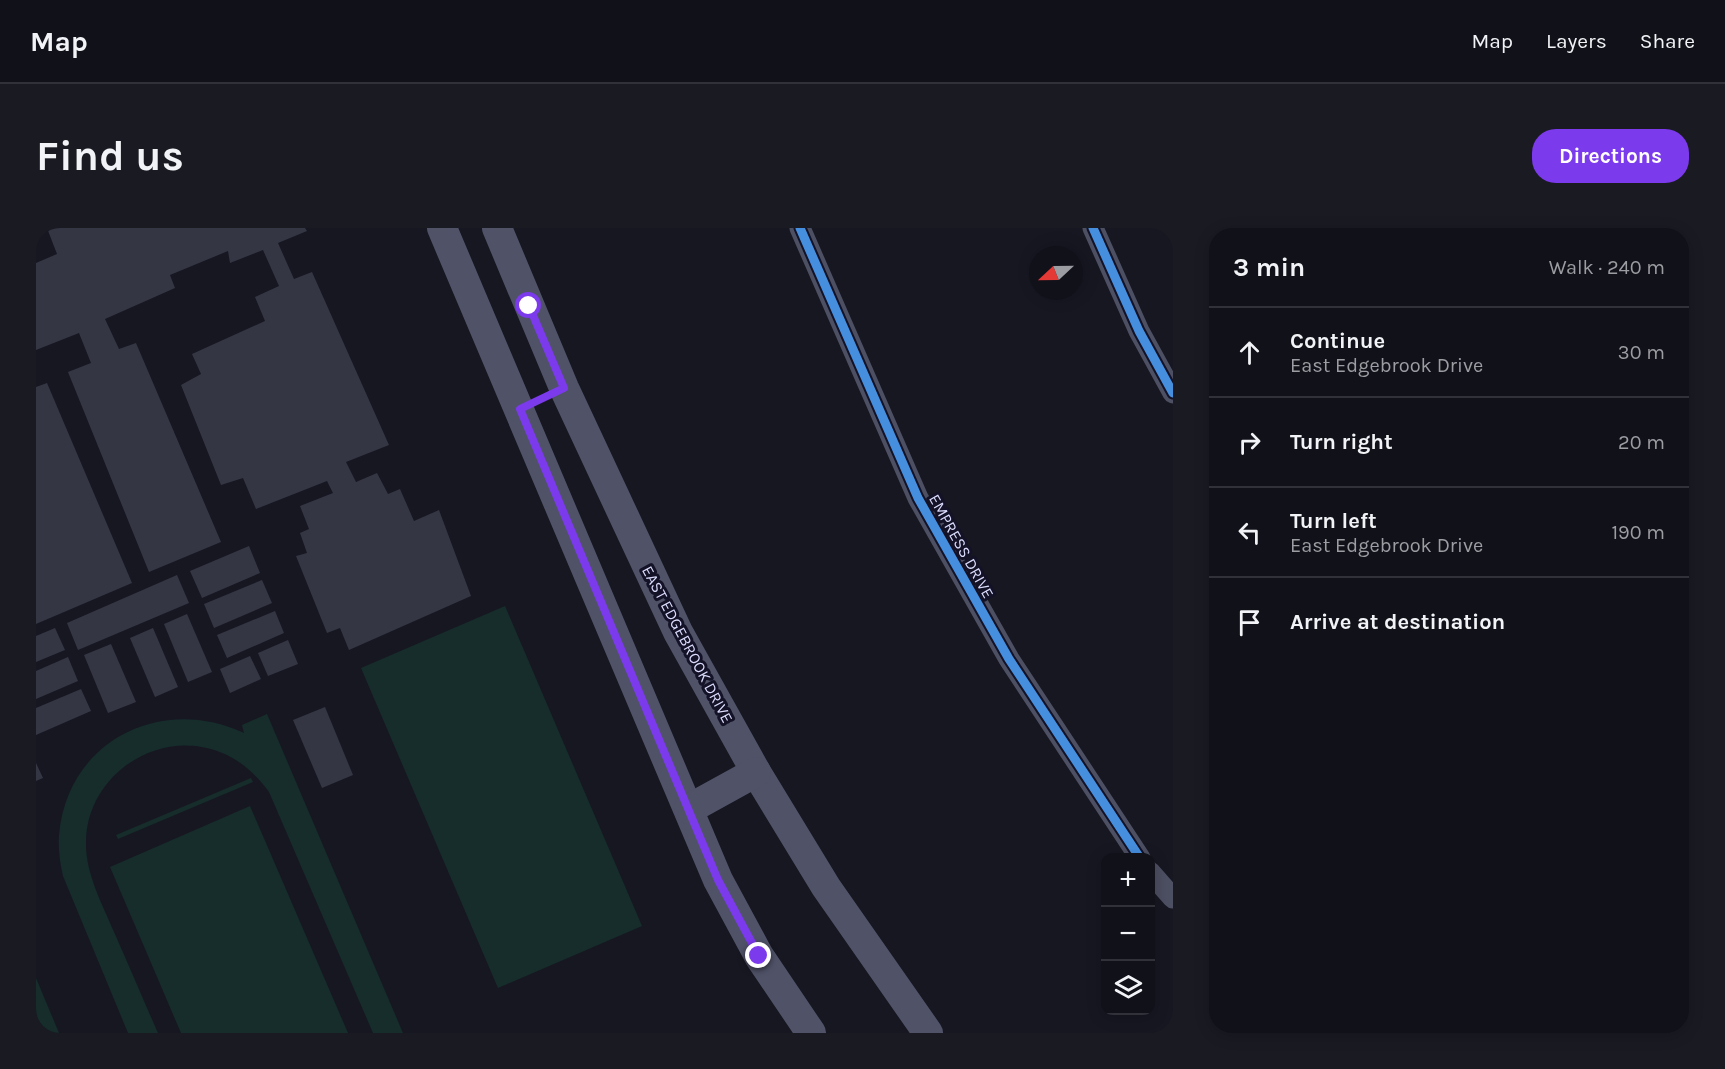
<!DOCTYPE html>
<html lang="en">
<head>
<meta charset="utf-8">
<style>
  :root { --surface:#11111a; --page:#1a1a23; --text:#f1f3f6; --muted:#9c9da2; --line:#303139; --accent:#7c3aed }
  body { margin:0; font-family:Karla,sans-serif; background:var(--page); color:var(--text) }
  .controls { position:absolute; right:18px; bottom:18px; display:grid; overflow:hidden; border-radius:12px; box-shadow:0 3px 15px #0003 }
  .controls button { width:54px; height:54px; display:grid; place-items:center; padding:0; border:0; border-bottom:2px solid var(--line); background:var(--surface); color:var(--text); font:30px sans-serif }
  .compass { position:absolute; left:993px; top:18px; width:54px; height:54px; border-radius:50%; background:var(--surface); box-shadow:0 3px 15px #0003; rotate:248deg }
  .stop { position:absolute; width:18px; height:18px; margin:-14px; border:4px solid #7c3aed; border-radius:50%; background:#fff }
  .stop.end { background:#7c3aed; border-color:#fff; box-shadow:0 2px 6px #0008 }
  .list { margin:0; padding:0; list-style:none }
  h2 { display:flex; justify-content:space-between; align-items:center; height:78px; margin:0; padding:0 24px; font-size:26px }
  h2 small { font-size:20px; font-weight:400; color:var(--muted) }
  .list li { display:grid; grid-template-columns:39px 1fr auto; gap:18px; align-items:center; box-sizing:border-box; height:90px; padding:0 24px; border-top:2px solid var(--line) }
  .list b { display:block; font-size:22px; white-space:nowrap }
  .list p { margin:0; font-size:20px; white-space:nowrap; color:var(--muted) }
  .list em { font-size:20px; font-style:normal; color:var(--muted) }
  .icon { flex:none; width:33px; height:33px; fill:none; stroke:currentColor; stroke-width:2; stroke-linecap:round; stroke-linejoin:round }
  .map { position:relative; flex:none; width:1137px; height:805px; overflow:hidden; border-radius:24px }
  header { display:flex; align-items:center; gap:36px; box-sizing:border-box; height:84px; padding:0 30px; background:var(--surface); border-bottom:2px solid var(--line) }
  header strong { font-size:28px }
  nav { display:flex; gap:33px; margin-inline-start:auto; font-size:21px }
  .intro { display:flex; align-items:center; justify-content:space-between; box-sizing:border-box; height:144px; padding:0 36px }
  h1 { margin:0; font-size:42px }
  .button { padding:15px 27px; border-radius:24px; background:var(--accent); color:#fff; font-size:21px; font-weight:700 }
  main { display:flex; gap:36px; padding:0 36px }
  aside { flex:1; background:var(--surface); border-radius:24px; box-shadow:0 3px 15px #0003 }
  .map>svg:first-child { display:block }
</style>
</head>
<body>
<header>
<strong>Map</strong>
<nav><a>Map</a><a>Layers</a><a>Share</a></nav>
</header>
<div class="intro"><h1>Find us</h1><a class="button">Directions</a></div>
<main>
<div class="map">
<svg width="1137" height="805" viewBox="0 0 1137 805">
  <rect width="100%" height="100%" fill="#171722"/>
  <g fill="#162d2b">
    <polygon points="469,378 606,698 462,760 325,440"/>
    <path d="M231 486 367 805H337L233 564C217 542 197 526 171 520 112 506 51 552 50 613 49 645 66 675 78 704 93 738 107 771 122 805H92L27 648C24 635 22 621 23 607 31 513 125 466 208 505L206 497Z"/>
    <polygon points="215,550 217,554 82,611 80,607"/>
    <polygon points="214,578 312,805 145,805 74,639"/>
    <polygon points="0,750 23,805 0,805"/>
  </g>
  <g fill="#353644">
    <polygon points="11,0 269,0 271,3 242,15 258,51 276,44 353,217 310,234 320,254 341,245 352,266 364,261 378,293 403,282 435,368 313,422 304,400 291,405 260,328 271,325 264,305 273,301 264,278 297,265 291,253 220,281 207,250 185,257 145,157 165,146 156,126 229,93 219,69 243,58 227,22 194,35 192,23 134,47 139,60 69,91 83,121 100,115 185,314 113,344 32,144 55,135 43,105 0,122 0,35 21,26"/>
    <polygon points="11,155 96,355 0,396 0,159"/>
    <polygon points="213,318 224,345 166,370 154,343"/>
    <polygon points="141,347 153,375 42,422 31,395"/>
    <polygon points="226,352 236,375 178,400 168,376"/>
    <polygon points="239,383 248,405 191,430 181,407"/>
    <polygon points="151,386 176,444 152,454 128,396"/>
    <polygon points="19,400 29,422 0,434 0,408"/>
    <polygon points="117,400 142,459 119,469 94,410"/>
    <polygon points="252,412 262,436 232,448 222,425"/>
    <polygon points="75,416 100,474 72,485 48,427"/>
    <polygon points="214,428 225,451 194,465 184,441"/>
    <polygon points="32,429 42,453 0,471 0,443"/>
    <polygon points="45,461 55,483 0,507 0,480"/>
    <polygon points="289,479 317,547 286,560 257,492"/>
    <polygon points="0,535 7,550 0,553"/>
  </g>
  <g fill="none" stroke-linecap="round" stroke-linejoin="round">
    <g stroke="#4d4f62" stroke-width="21">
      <polyline points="764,0 882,270 973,431 1104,630"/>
      <polyline points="1057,0 1103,103 1137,165"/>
      <polyline points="1114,644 1137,670"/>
    </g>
    <g stroke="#505268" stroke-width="30">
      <polyline points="406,0 682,652 723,728 775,805"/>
      <polyline points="461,0 528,160 642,404 720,544 790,659 892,805"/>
      <polyline points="653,581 720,544"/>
    </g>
    <defs>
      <g id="cycleway">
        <polyline points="764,0 882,270 973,431 1104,630"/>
        <polyline points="1057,0 1103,103 1137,165"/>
      </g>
    </defs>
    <use href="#cycleway" stroke="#131227" stroke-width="13"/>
    <use href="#cycleway" stroke="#468fdf" stroke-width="9"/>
  </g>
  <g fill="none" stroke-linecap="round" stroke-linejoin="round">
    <polyline stroke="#7c3aed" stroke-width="8" points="493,78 528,160 484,181 682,652 723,728"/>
  </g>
  <g text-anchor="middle" stroke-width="6" stroke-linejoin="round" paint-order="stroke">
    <g font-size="16" fill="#dbdcfc" stroke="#131227">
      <text transform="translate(926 318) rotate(61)" y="6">EMPRESS DRIVE</text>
      <text transform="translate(652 416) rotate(62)" y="6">EAST EDGEBROOK DRIVE</text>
    </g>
  </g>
</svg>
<div class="controls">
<button>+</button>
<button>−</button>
<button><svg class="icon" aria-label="layers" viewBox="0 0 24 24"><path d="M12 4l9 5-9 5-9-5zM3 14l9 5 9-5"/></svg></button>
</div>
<svg class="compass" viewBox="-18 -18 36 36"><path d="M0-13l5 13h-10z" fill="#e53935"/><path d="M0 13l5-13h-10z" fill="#9c9da2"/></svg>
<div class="stop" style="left:493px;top:78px"></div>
<div class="stop end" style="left:723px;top:728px"></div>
</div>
<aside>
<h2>3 min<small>Walk · 240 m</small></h2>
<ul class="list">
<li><svg class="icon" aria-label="ahead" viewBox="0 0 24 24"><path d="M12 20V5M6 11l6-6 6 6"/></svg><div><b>Continue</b><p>East Edgebrook Drive</p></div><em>30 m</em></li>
<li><svg class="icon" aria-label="right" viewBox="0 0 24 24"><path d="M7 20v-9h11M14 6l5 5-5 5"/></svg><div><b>Turn right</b></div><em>20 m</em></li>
<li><svg class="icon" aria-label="left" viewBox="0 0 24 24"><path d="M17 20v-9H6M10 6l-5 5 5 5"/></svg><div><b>Turn left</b><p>East Edgebrook Drive</p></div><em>190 m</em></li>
<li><svg class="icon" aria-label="arrive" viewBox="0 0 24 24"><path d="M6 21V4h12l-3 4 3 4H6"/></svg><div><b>Arrive at destination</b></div></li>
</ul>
</aside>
</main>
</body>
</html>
